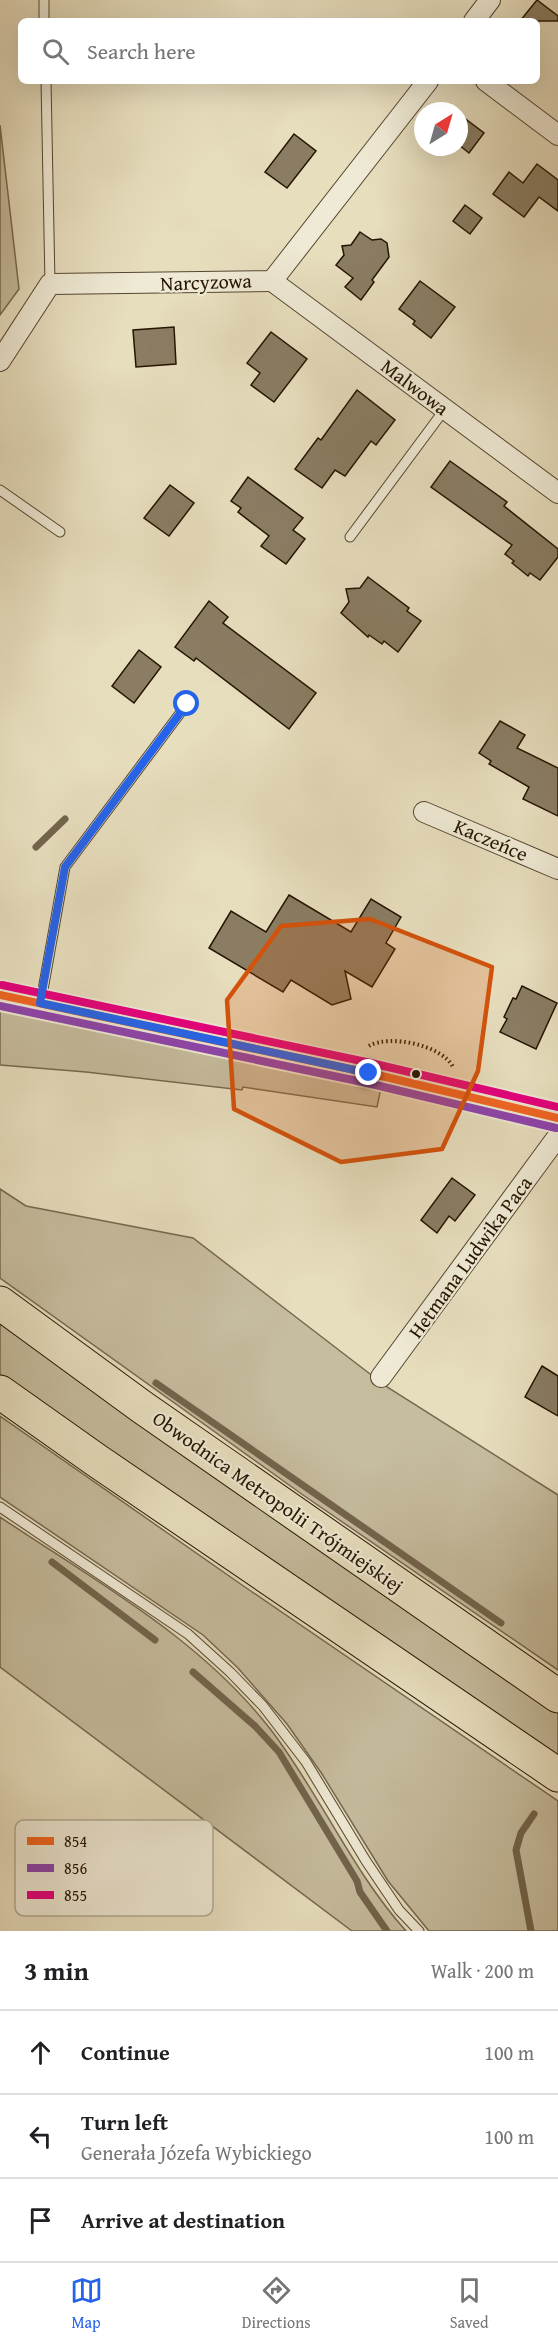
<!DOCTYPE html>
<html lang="en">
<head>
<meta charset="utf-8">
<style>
  :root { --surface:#fff; --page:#f6f6f6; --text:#202124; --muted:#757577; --line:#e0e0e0; --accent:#2563eb }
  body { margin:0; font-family:"Gentium Book Plus",serif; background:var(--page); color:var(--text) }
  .compass { position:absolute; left:414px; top:102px; width:54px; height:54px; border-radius:50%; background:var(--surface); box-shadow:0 6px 24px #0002; rotate:37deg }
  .stop { position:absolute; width:18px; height:18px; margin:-14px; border:4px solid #2563eb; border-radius:50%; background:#fff }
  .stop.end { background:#2563eb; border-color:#fff; box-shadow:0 2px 6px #0008 }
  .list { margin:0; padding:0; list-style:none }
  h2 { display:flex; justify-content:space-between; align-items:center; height:78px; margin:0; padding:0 24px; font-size:26px }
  h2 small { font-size:20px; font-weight:400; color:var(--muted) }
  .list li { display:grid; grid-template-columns:39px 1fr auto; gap:18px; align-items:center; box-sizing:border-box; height:84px; padding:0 24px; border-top:2px solid var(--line) }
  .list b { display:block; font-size:22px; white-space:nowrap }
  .list p { margin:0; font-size:20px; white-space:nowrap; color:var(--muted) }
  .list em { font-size:20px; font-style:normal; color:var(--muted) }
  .icon { flex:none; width:33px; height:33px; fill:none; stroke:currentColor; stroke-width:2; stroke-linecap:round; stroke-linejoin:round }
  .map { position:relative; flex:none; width:558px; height:1931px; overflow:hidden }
  .search { position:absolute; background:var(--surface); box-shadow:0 6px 24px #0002; left:18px; right:18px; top:18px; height:66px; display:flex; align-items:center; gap:15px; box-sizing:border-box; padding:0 21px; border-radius:9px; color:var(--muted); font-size:22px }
  .sheet { height:330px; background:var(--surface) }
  nav { display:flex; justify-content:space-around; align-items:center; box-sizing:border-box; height:84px; border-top:2px solid var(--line); background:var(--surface); font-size:16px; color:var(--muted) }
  nav a { display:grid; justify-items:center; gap:3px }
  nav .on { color:var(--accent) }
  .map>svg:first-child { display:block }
</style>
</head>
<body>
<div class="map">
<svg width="558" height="1931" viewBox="0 0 558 1931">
  <rect width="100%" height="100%" fill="#e7debe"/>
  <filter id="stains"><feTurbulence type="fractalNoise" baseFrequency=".00333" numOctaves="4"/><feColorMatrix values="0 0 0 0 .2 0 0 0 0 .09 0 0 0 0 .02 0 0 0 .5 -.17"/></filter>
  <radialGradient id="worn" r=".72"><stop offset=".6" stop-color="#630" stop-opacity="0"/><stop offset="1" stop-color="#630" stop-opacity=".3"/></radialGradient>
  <g fill="#c6bc9e" stroke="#76684f" stroke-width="1.5">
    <polygon points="0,125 19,289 0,315"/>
    <polygon points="0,1006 381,1088 377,1107 243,1087 242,1090 86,1072 0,1065"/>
    <polygon points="0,1189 26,1206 193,1238 387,1387 558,1495 558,1670 303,1495 0,1278"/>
    <polygon points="0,1321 558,1711 558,1759 82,1433 0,1374"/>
    <polygon points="0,1416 242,1585 558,1801 558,1931 429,1931 388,1881 322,1774 287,1724 238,1668 203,1635 0,1497"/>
    <path d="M0 1517C95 1581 200 1638 271 1730 320 1794 352 1871 406 1931H352L0 1667Z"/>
  </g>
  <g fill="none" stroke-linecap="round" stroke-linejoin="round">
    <g stroke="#72644b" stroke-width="7">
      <polyline points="36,847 65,819"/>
      <polyline points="156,1383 501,1623"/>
      <polyline points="52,1562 155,1640"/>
      <polyline points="193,1672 255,1726 279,1752 357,1881 360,1892 387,1931"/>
      <polyline points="531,1931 516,1850 521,1833 534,1814"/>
    </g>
  </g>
  <g fill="#8a7d63" stroke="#251400" stroke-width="1.5">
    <polygon points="537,0 558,16 558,21 520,21"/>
    <polygon points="459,114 484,133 469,153 459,145"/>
    <polygon points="294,134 316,151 287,188 265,172"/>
    <polygon points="537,164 558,180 558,211 539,197 524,217 493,194 509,172 523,183"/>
    <polygon points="465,205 482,218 470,234 453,221"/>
    <polygon points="360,232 372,240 381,239 387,243 389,257 372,280 374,282 361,300 345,287 353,278 336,265 344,255 342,246 351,245"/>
    <polygon points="420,281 455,307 431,338 413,324 415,321 399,309"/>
    <polygon points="174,327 176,364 136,367 133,330"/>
    <polygon points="271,332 307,359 274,402 251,385 260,373 247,363"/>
    <polygon points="357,390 395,420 376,445 371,441 345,476 335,470 322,488 295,469 318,438 321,440"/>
    <polygon points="450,461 507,502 504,506 558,549 558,557 540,580 530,573 528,576 512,563 514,561 505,554 512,545 431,487"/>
    <polygon points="248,477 303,518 293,530 305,539 286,564 261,546 269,536 238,512 241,508 231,501"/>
    <polygon points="170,485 194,503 169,536 144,518"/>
    <polygon points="368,577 409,608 407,611 421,621 398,652 384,641 382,644 369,635 368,637 341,613 349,602 346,589 360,588"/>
    <polygon points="209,601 228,617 223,623 316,693 289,729 196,658 194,661 175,647"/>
    <polygon points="139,650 161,667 134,703 112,686"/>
    <polygon points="500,721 525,735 517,748 558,768 558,816 523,799 529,787 489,764 491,761 479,753"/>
    <polygon points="289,895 351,932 371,899 401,917 386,943 395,949 372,987 345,971 351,999 332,1005 291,980 283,992 209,948 231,911 266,932"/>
    <polygon points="522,986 557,1003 536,1049 500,1032 507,1019 504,1017 513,998 516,999"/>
    <polygon points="452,1178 475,1195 455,1221 449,1216 437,1233 421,1220"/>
    <polygon points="542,1366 558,1376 558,1416 525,1397"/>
  </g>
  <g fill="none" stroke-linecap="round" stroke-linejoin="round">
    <defs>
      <g id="lane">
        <polyline points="44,0 44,21"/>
        <polyline points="46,81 50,284"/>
        <polyline points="0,490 60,532"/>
        <polyline points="350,537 445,409"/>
        <polyline points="41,1001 65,867 187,704"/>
        <polyline points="0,1507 188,1634 230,1672 263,1706 306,1762 366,1861 399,1910 419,1931"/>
      </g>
      <g id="street">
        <polyline points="474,21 490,0"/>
        <polyline points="486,81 558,135"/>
        <polyline points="272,281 558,493"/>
        <polyline points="0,361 50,284 272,281 428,81"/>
        <polyline points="424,812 558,869"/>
        <polyline points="381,1377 558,1136"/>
      </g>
      <polyline id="secondary" points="0,995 369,1073 558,1118"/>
      <g id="highway">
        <polyline points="0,1303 142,1407 558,1696"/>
        <polyline points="0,1392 96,1460 558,1775"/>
      </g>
    </defs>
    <use href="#lane" stroke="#564630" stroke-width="11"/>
    <use href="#street" stroke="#564630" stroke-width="22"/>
    <use href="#secondary" stroke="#251400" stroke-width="29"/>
    <use href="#highway" stroke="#251400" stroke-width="35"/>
    <path stroke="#251400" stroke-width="4" stroke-dasharray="1.5 3" stroke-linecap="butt" d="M369 1046C389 1034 442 1045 453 1067"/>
    <use href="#lane" stroke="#efead5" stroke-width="9"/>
    <use href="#street" stroke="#efead5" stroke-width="20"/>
    <use href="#secondary" stroke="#efead5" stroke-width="27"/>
    <use href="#highway" stroke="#e7debe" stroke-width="33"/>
    <defs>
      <polyline id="bus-1" points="0,995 369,1073 558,1118"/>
      <polyline id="bus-2" points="0,1006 367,1083 556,1128"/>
      <polyline id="bus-3" points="2,985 371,1063 558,1107"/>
    </defs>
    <use href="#bus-1" stroke="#efead5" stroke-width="12"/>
    <use href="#bus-2" stroke="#efead5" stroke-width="12"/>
    <use href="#bus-3" stroke="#efead5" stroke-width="12"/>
    <use href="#bus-1" stroke="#f26522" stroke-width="8"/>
    <use href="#bus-2" stroke="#8e44ad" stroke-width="8"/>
    <use href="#bus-3" stroke="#e5007d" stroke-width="8"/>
  </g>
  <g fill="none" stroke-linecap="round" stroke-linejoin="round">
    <polyline stroke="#2563eb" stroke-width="8" points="187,704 65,867 40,1003 369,1073"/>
  </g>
  <path fill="#d4520b" fill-opacity="0.2" stroke="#d4520b" stroke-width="4.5" stroke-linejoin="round" d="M370 919 492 967 478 1071 442 1149 341 1162 234 1109 227 1000 281 926Z"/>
  <circle fill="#251400" stroke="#efead5" stroke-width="2" cx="416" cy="1074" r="5"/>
  <g text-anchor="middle" stroke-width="4.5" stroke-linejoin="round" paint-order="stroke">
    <g font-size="20" fill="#251400" stroke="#efead5">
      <text transform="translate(206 282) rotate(-2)" y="7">Narcyzowa</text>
      <text transform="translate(415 387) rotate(37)" y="7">Malwowa</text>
      <text transform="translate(491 840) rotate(23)" y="7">Kaczeńce</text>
      <text transform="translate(470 1257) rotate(-54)" y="7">Hetmana Ludwika Paca</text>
      <text transform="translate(278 1502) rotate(35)" y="7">Obwodnica Metropolii Trójmiejskiej</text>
    </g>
  </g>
  <rect x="15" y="1820" width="198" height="96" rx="9" fill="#efead5" stroke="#b2aa95" stroke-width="1.5"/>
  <rect x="27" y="1837" width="27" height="8" fill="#f26522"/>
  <rect x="27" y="1864" width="27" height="8" fill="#8e44ad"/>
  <rect x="27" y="1891" width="27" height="8" fill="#e5007d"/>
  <g font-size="16" fill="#251400">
    <text x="64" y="1847">854</text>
    <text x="64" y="1874">856</text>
    <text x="64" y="1901">855</text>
  </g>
  <rect width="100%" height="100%" filter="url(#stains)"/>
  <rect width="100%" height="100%" fill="url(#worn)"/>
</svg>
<svg class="compass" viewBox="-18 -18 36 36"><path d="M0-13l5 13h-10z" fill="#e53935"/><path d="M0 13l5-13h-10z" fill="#757577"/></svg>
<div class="stop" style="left:187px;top:704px"></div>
<div class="stop end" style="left:369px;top:1073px"></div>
<div class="search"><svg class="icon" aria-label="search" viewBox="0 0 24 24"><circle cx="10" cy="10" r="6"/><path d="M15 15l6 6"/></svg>Search here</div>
</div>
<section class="sheet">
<h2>3 min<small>Walk · 200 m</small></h2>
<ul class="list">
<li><svg class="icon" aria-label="ahead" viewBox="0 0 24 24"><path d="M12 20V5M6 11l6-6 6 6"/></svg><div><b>Continue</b></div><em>100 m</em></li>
<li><svg class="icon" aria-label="left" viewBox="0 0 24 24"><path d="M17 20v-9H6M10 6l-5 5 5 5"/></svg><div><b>Turn left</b><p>Generała Józefa Wybickiego</p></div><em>100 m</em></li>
<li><svg class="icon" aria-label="arrive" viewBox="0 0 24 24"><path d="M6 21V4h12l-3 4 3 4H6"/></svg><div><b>Arrive at destination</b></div></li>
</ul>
</section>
<nav>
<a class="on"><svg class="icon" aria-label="map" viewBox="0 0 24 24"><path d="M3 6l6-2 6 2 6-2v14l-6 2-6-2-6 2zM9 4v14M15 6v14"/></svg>Map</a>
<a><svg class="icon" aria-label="directions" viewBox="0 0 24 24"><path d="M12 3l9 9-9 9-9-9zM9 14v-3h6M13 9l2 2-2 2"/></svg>Directions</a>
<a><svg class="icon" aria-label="saved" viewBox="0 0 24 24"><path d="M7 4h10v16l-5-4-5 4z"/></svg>Saved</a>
</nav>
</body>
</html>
